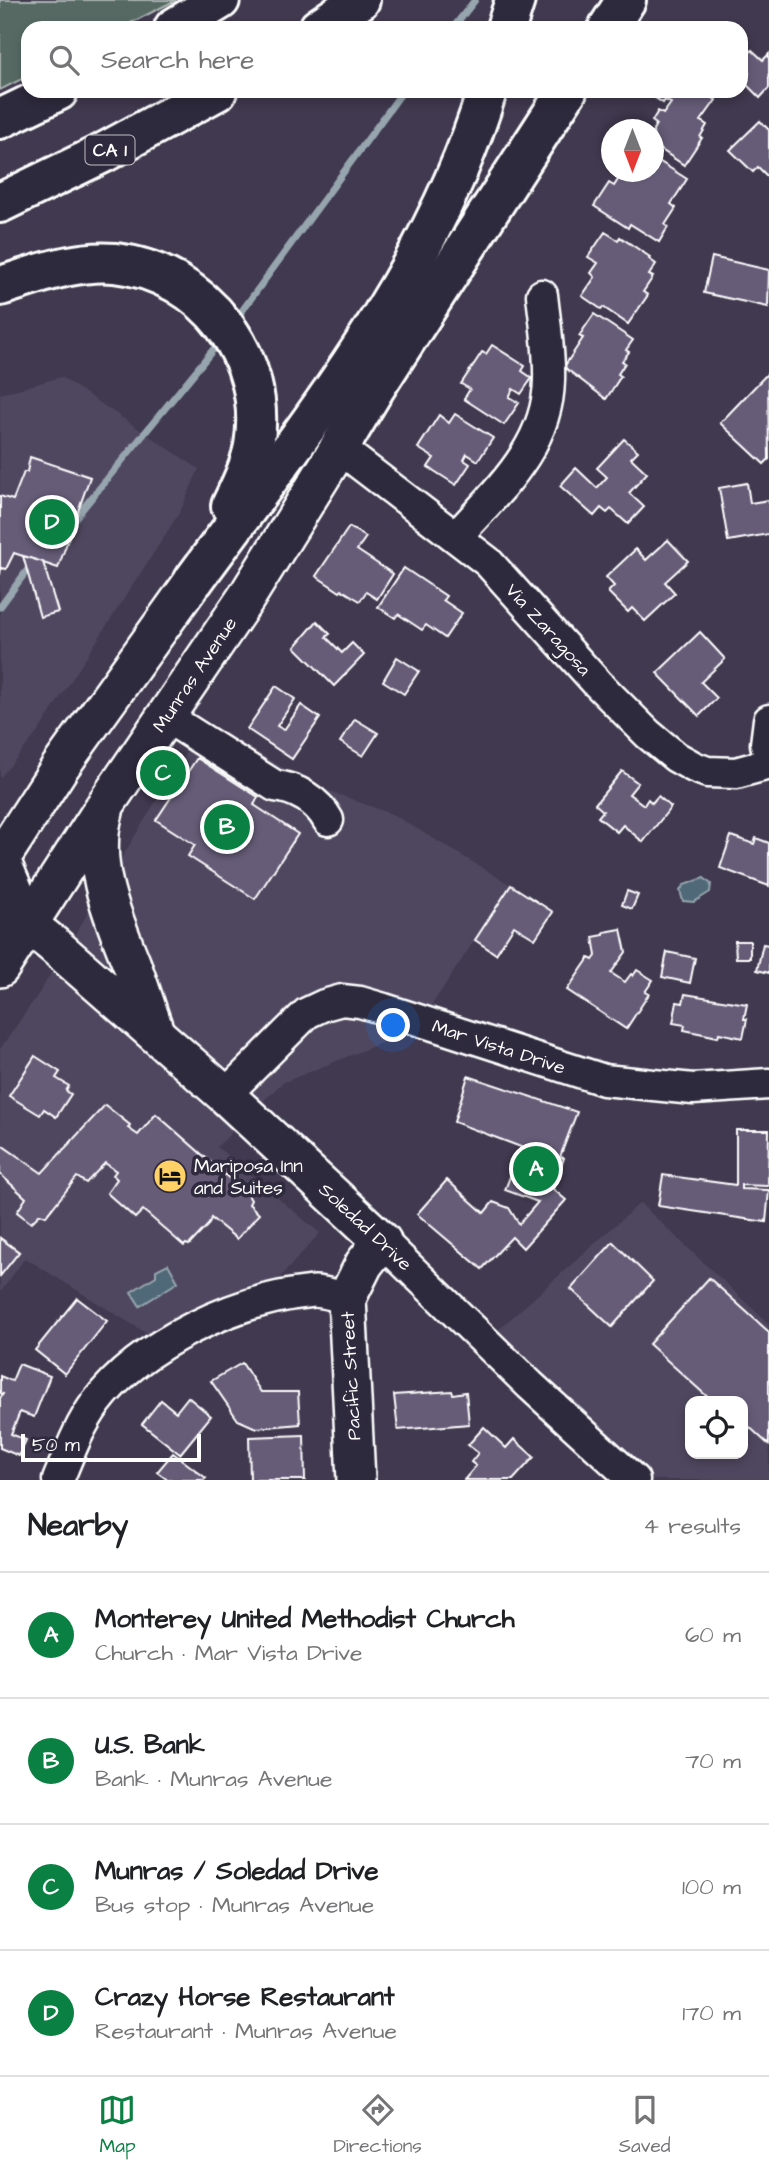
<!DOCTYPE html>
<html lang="en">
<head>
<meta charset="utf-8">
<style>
  :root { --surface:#fff; --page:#f6f6f6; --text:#202124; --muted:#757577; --line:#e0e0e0; --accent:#0b8043 }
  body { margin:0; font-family:"Architects Daughter",sans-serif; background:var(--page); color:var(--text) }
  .controls { position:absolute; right:21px; bottom:21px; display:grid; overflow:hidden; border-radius:14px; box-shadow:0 4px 10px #0003 }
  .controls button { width:63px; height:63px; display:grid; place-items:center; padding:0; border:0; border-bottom:2px solid var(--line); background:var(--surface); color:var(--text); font:35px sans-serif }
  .compass { position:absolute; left:601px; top:119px; width:63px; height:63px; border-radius:50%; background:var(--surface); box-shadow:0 4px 10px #0003; rotate:180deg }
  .scale { position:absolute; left:21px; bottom:18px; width:180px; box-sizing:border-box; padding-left:7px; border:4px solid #fff; border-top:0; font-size:19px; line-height:24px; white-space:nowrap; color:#fff; -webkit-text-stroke:5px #2f2a3d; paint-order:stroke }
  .you { position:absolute; left:394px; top:1026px; width:24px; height:24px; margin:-18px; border:5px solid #fff; border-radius:50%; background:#1a73e8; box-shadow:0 0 0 10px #1a73e833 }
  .badge { display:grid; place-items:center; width:46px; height:46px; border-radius:50%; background:var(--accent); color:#fff; font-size:23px; font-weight:700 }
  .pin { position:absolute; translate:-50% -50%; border:4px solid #fff; box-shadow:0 2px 7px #0006 }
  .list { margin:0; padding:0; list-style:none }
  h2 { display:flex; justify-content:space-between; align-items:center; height:91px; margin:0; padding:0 28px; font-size:30px }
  h2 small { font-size:23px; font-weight:400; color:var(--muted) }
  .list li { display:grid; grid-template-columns:46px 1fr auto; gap:21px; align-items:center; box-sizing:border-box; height:126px; padding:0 28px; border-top:2px solid var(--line) }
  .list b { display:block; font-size:26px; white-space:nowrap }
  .list p { margin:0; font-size:23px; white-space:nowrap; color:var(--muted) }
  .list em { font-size:23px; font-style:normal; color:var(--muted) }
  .icon { flex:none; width:38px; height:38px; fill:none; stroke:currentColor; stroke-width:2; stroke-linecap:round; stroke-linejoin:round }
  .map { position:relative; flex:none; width:769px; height:1480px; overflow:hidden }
  .search { position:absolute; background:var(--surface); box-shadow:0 4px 10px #0003; left:21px; right:21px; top:21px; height:77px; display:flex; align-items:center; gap:18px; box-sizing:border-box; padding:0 24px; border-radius:21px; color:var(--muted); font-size:26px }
  .sheet { height:595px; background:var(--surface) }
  nav { display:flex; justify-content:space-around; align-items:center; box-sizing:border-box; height:98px; border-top:2px solid var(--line); background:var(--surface); font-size:19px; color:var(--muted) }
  nav a { display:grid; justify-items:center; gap:4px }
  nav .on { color:var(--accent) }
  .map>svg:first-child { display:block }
</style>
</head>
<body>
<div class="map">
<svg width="769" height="1480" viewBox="0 0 769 1480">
  <rect width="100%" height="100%" fill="#40394f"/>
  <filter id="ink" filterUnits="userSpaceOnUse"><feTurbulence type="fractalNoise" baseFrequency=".0143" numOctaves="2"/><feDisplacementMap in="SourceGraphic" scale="14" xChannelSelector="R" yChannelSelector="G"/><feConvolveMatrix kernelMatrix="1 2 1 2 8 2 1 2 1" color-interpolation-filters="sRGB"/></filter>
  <g filter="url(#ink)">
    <g fill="#4f475e" fill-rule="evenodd">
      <polygon points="61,377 199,469 180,512 38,732 0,778 0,394"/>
      <polygon points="205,721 308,783 394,815 511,885 416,1029 282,1083 217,1147 320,1233 275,1283 146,1333 25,1258 0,1293 0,1049 39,993"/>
      <path d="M640 1203 769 1324V1480H649L497 1331ZM690 1401H743V1454H690Z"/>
    </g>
    <polygon fill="#576a64" stroke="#abb4b2" stroke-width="2" points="0,0 176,0 121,28 28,28 28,76 0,90"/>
    <g fill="#506978" stroke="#96a5ae" stroke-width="2">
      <polygon points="704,878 711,884 710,892 694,902 683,901 680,891 684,885"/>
      <polygon points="168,1264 178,1282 140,1306 131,1292 156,1276 156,1270"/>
    </g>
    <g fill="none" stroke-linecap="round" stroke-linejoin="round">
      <g stroke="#96a5ae" stroke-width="7">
        <polyline points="453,28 475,0"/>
        <polyline points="236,319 403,91"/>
        <polyline points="71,523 221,340"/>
        <polyline points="0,607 31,565"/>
      </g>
    </g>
    <g fill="#665b78" stroke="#fff" stroke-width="2">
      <polygon points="752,50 763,60 769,54 769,88 760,98 742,80 749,73 741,65 741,61"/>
      <polygon points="645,91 703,91 716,100 701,121 707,125 700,137 702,138 684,165 654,145 653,130 656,124 652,121 658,111 663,114 671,103 665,100 663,103"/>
      <polygon points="760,121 769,130 769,178 758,167 753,172 730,150"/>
      <polygon points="654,158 687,179 671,204 676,208 665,225 668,227 659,242 630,224 628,228 594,206 609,183 614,186 621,175 618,173 619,172 654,172"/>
      <polygon points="605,232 618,240 620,237 650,257 649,259 656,264 649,275 653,277 643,292 648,295 628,324 603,307 601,309 582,296 595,277 591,273 598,263 588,257"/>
      <polygon points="712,257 769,270 768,307 704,293"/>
      <polygon points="594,314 633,340 626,350 629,352 622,361 625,363 618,374 621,376 606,399 564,367 583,338 579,336"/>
      <polygon points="492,345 525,366 522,371 532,378 521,394 513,389 509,397 519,403 504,425 464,399 470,389 461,384 482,352 486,354"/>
      <polygon points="768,373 769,459 764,464 720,423"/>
      <polygon points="455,414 493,438 478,461 467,454 464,460 470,464 456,485 428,467 434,458 418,448 439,415 449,423"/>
      <polygon points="624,439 638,451 631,458 647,473 629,493 644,507 628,524 611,509 607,513 601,508 594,516 560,486 576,468 597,488 607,477 597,468"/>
      <polygon points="30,457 90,477 58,568 14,553 6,569 1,568 0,575 0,496 13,500 24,472 27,472"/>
      <polygon points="747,483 750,503 769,500 769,534 728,541 719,488"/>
      <polygon points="349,527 366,537 357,550 393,574 377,599 366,592 360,601 342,590 340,592 316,576"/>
      <polygon points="668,540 688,561 665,582 675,593 645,621 632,608 628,612 608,592 614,586 606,577 636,549 646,560"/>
      <polygon points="23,556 43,562 58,612 40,617"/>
      <polygon points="404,568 446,596 443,600 462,613 445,638 426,625 422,630 398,614 395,618 378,607"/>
      <polygon points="317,621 330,634 326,637 342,653 352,643 364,655 334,686 295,647"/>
      <polygon points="700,632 725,659 701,682 717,698 699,716 657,673"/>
      <polygon points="397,657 419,671 404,694 383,681"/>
      <polygon points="276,686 295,699 277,726 284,730 301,705 320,718 292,759 247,729"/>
      <polygon points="355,719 378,733 363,756 340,742"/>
      <polygon points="197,758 258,797 254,805 298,834 255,899 188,856 195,845 156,820"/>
      <polygon points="622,771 638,783 629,794 644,805 648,799 652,803 658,796 671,807 643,842 623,825 617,832 598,817 603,811 595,804"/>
      <polygon points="731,836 754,844 756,838 769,843 769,886 720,868"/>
      <polygon points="511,885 553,912 535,939 514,926 496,954 475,940"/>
      <polygon points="627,891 638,895 632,909 622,905"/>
      <polygon points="621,929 626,952 611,973 625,982 631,974 633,976 637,970 653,980 645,992 649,994 626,1029 567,990 589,958 593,960 596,956 593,937 604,935 604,932"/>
      <polygon points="735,941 750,941 750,958 736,958"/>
      <polygon points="763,944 769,945 769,973 757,970"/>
      <polygon points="667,952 695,958 690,983 662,977"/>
      <polygon points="685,994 747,1004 744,1019 747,1019 743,1038 719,1033 718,1037 684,1030 685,1025 673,1023 677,1002 683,1003"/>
      <polygon points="35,1056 60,1072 56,1078 69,1086 66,1091 71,1094 56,1117 44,1109 40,1115 9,1096"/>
      <polygon points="468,1076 577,1112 560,1157 564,1158 553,1189 566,1200 523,1248 512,1237 482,1269 417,1214 447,1180 484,1213 493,1202 509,1208 519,1224 538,1202 505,1190 521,1147 454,1122"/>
      <polygon points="105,1105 130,1125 128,1128 138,1135 156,1114 248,1195 251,1200 249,1204 259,1214 237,1239 211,1218 209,1224 189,1245 186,1244 184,1246 143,1210 135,1218 107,1193 117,1179 113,1175 116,1171 105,1163 86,1183 77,1177 46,1216 40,1214 31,1223 17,1212 26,1198 0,1174 0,1144 42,1173"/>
      <polygon points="736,1130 769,1130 768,1186 741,1185 741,1189 769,1190 766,1222 658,1206 663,1175 736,1185"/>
      <polygon points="0,1238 19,1252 0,1276"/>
      <polygon points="0,1238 19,1252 0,1276"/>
      <polygon points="613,1242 653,1281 612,1327 571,1289"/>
      <polygon points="709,1278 769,1332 769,1445 743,1421 743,1401 712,1401 649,1344"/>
      <polygon points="77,1298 107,1321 65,1374 35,1350"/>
      <polygon points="242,1363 261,1392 298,1392 300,1424 256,1428 238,1420 211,1381"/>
      <polygon points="19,1364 50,1376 34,1417 20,1412 11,1434 26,1440 19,1456 0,1448 0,1398 3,1394 0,1393 0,1376 12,1381"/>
      <polygon points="452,1391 453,1394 466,1392 469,1424 398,1430 394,1395"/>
      <polygon points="188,1397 211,1416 180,1454 142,1424 161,1400 176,1412"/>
      <polygon points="484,1427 506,1448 514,1439 534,1457 513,1480 464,1480 476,1466 471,1462 478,1453 468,1445"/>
      <polygon points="304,1435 305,1480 250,1480 249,1437"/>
      <polygon points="173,1453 206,1478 204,1480 168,1480 157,1472"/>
    </g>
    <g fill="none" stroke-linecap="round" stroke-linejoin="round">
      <defs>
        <g id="minor">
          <polyline points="339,448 488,562 597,683 648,734 676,757 694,767 707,772 736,773 769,764"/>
          <path d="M456 537C497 491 548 447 549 380 550 352 545 323 542 295"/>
          <path d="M165 716 275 786C296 788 318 801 328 820"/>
          <polyline points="769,720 766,744 769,757"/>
          <polyline points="225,1095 307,1013 324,1005 342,1000 360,1002 384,1009 604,1080 693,1089 769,1084"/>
          <polyline points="382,1241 530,1385 634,1480"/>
          <path d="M58 1480C69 1454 79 1426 96 1403 140 1344 237 1299 310 1292 321 1290 335 1296 347 1298"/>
        </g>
        <g id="major">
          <path d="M104 812C89 865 113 917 132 965 140 987 147 1009 155 1032"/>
          <polyline points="0,858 28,924"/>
          <polyline points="0,860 60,767 194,580"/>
          <polyline points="0,914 28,924 55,946 225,1095 382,1241 364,1264 347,1298 356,1480"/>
          <polyline points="0,968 108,801 246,598 339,448"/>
        </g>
        <g id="highway">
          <polyline points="174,28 220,0"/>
          <polyline points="319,28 360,0"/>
          <polyline points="506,28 515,0"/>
          <polyline points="608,28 626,0"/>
          <polyline points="0,119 58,91"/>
          <polyline points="0,203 103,153 217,91"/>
          <path d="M0 286C37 275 76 259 115 263 205 273 269 357 254 446 250 467 240 487 231 506"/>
          <polyline points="339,448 375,388 567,91"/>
          <path d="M194 580C306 427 431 276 487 91"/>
        </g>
      </defs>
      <use href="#minor" stroke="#fff" stroke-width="35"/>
      <use href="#major" stroke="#fff" stroke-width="42"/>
      <use href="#highway" stroke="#fff" stroke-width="44"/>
      <use href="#minor" stroke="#2f2a3d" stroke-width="30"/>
      <use href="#major" stroke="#2f2a3d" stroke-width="37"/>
      <use href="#highway" stroke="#2f2a3d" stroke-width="38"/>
    </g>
  </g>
  <defs>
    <symbol id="hotel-disc" viewBox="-11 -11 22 22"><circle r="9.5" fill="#ffd166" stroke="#2f2a3d"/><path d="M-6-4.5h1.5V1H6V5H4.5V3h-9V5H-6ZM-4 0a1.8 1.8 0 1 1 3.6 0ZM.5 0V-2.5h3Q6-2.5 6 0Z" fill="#111"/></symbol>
  </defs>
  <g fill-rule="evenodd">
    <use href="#hotel-disc" x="151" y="1157" width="38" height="38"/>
  </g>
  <g text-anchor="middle" stroke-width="7" stroke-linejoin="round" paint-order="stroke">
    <rect fill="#2f2a3d" stroke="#c1bfc5" stroke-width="2" x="85.5" y="135.5" width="49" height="29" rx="5"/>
    <g font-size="18" font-weight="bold" fill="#fff">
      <text x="110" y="156">CA 1</text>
    </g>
    <g font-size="19" fill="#fff" stroke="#2f2a3d">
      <text transform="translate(549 629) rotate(48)" y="7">Via Zaragosa</text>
      <text transform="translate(194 674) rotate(-56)" y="7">Munras Avenue</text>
      <text transform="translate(499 1046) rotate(18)" y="7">Mar Vista Drive</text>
      <text transform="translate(366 1226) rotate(43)" y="7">Soledad Drive</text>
      <text transform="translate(350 1376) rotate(-93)" y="7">Pacific Street</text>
    </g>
    <g font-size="19" fill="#fff" stroke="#2f2a3d" text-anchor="start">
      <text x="194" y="1172">Mariposa Inn<tspan x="194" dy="22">and Suites</tspan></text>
    </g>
  </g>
</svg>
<div class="controls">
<button><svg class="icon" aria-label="locate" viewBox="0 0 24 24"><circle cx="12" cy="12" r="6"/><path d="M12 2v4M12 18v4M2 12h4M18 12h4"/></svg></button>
</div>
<svg class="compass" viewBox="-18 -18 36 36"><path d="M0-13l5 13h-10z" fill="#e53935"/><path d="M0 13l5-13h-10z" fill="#757577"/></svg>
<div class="scale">50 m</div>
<div class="you"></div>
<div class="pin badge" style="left:536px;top:1169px">A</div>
<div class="pin badge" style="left:227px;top:827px">B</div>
<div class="pin badge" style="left:163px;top:773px">C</div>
<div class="pin badge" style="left:52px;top:522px">D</div>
<div class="search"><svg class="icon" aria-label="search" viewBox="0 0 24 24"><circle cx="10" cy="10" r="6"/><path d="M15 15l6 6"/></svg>Search here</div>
</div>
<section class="sheet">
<h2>Nearby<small>4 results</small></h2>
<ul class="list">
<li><span class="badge">A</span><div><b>Monterey United Methodist Church</b><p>Church · Mar Vista Drive</p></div><em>60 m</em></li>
<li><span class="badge">B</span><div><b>U.S. Bank</b><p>Bank · Munras Avenue</p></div><em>70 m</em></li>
<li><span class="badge">C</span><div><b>Munras / Soledad Drive</b><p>Bus stop · Munras Avenue</p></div><em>100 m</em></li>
<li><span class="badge">D</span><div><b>Crazy Horse Restaurant</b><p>Restaurant · Munras Avenue</p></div><em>170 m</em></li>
</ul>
</section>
<nav>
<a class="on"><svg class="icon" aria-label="map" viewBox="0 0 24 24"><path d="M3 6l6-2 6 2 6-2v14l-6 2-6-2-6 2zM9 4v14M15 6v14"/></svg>Map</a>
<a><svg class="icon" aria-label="directions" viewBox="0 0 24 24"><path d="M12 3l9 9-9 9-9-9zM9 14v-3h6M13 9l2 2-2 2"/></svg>Directions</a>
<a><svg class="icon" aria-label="saved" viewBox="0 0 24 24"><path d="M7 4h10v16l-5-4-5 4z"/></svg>Saved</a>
</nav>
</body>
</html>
